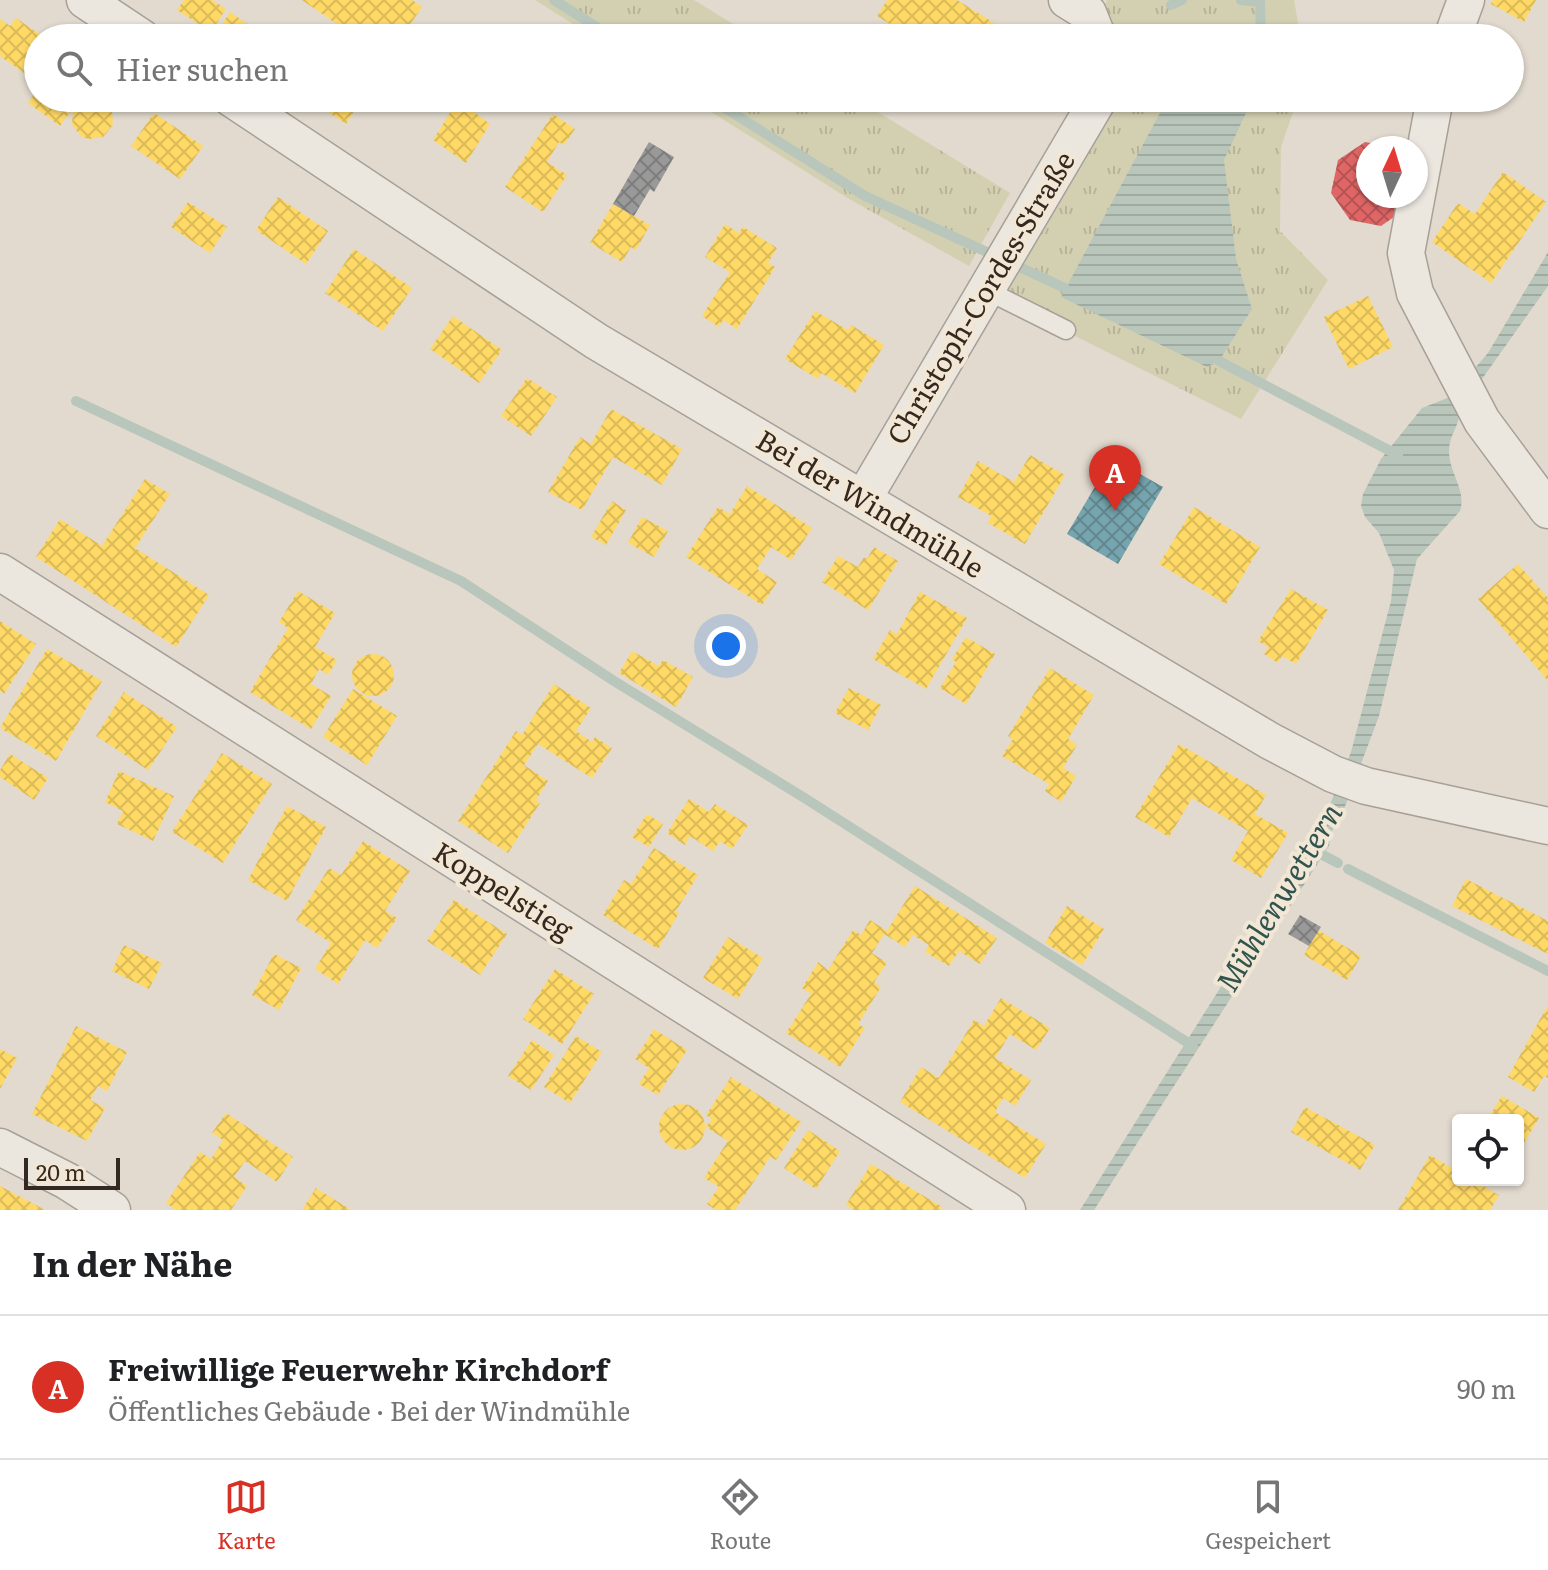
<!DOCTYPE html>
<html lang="de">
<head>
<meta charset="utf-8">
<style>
  :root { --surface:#fff; --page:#f6f6f6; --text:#202124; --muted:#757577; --line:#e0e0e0; --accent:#d93025 }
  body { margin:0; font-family:Literata,serif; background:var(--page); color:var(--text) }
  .controls { position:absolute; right:24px; bottom:24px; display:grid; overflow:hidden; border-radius:8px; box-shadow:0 2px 6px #0004 }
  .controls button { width:72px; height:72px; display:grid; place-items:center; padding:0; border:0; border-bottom:2px solid var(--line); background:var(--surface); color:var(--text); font:40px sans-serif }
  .compass { position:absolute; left:1356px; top:136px; width:72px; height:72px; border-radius:50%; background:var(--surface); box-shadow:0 2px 6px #0004; rotate:4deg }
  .scale { position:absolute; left:24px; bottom:20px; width:96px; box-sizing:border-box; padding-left:8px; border:4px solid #352820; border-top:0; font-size:22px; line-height:28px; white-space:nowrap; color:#352820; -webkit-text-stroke:6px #f2e7d5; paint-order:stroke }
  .you { position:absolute; left:726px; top:646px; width:28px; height:28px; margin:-20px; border:6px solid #fff; border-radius:50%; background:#1a73e8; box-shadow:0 0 0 12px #1a73e833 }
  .badge { display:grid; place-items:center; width:52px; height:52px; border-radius:50%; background:var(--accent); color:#fff; font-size:26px; font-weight:700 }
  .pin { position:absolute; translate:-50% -66px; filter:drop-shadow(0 2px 4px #0008) }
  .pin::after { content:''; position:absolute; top:42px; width:28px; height:24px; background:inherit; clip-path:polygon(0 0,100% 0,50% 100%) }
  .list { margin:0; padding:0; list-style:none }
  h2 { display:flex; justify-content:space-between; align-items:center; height:104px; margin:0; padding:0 32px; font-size:34px }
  h2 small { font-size:26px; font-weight:400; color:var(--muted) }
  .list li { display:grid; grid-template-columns:52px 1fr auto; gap:24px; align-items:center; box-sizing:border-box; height:144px; padding:0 32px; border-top:2px solid var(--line) }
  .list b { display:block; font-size:30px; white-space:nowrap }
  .list p { margin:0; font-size:26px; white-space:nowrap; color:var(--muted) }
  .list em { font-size:26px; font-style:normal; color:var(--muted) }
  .icon { flex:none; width:44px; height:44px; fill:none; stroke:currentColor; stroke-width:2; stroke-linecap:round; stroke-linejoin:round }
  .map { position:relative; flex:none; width:1548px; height:1210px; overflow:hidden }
  .search { position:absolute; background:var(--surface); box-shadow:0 2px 6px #0004; left:24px; right:24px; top:24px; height:88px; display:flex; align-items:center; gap:20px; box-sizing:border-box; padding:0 28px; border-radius:44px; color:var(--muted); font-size:30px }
  .sheet { height:248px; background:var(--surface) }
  nav { display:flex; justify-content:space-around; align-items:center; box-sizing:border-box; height:112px; border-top:2px solid var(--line); background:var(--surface); font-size:22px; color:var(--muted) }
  nav a { display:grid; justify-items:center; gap:4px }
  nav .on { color:var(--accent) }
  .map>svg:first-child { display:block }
</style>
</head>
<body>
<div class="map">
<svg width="1548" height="1210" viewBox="0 0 1548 1210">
  <defs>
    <pattern id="grass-tufts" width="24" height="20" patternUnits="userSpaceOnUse" patternTransform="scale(2)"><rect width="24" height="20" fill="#d3d0b2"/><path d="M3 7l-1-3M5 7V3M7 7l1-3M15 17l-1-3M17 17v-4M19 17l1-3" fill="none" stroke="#b6b399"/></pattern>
    <pattern id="water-rules" width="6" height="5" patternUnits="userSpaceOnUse" patternTransform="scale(2)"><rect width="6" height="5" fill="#b9c6bc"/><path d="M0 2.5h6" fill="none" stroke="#a0aaa1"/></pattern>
    <pattern id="homes-cross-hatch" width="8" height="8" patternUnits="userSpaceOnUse" patternTransform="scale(2)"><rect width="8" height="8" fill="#ffd966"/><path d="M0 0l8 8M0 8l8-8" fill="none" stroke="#dbba58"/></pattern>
    <pattern id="shops-cross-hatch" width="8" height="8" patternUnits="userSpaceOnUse" patternTransform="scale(2)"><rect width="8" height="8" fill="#e06666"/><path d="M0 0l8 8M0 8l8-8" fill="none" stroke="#b65454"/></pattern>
    <pattern id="public-cross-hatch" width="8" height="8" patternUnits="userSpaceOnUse" patternTransform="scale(2)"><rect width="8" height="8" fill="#76a5af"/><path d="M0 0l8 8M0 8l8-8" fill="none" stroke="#62868e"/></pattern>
    <pattern id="industry-cross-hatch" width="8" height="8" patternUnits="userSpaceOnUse" patternTransform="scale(2)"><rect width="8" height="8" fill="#999"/><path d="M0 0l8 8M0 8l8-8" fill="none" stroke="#7e7d7c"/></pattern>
  </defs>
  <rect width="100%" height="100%" fill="#e2dace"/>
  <g fill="url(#grass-tufts)">
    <polygon points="535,0 694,0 756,38 595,38"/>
    <polygon points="1107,0 1294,0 1301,38 1110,38 1101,15"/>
    <polygon points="689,98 855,98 1010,193 969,266 849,199"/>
    <polygon points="1110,98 1298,98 1281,147 1280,231 1328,280 1241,419 997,297"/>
  </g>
  <g fill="url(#water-rules)">
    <polygon points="1168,98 1253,98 1224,160 1236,259 1252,309 1219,361 1207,367 1061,297"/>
    <path d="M1548 252V286L1460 410C1460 428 1445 438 1450 460 1453 477 1466 493 1460 511L1417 559 1379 716 1344 809 1331 833 1329 846 1094 1210H1080L1301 860 1329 807 1351 752 1391 601 1394 570 1379 533 1365 517 1361 506 1363 494 1381 459 1422 408 1450 397 1488 353Z"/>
  </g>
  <g fill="url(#homes-cross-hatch)">
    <polygon points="184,0 212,0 226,9 211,32 177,10"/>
    <polygon points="302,0 412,0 422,7 401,38 357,38"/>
    <polygon points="887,0 957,0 1018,38 912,38 877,16"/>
    <polygon points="1493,0 1536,0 1524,22 1491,4"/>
    <polygon points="230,12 263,35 261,38 218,38 215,35"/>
    <polygon points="16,18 45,38 38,38 38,83 0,56 0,19 10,26"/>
    <polygon points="38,88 38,98 79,98 74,105 84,98 103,99 112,110 113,125 103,137 89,139 82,137 72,125 73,108 60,126 28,103"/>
    <polygon points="307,98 358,98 361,100 346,124"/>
    <polygon points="1008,98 1031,98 1025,108"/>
    <polygon points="458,100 490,124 466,163 433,140"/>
    <polygon points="154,113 203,146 180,179 131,146"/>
    <polygon points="553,114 575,129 564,145 559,142 547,162 567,175 543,212 505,187"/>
    <polygon points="1503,172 1546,202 1491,283 1432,242 1458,203 1475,214"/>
    <polygon points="278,197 328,231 306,264 256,230"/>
    <polygon points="188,202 227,227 210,253 171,227"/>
    <polygon points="613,204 650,225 636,250 631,247 622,262 590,243"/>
    <polygon points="725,224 739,233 743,227 777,248 768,263 775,267 737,329 723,320 719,327 702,316 730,272 705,257"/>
    <polygon points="354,249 412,288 383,331 325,293"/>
    <polygon points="1368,296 1393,347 1349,369 1324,317"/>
    <polygon points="815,311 848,330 851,325 884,345 855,393 821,373 818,379 785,359"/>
    <polygon points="453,316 502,350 479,383 430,349"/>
    <polygon points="527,378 557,397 531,436 501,416"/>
    <polygon points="611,409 682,449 662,485 613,457 582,510 548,492 580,437 591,444"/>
    <polygon points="1030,455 1065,475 1025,544 988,523 991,516 958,497 978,461 1014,482"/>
    <polygon points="145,479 170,494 135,548 209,595 176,647 36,557 60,519 102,546"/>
    <polygon points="747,486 812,528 791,560 771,547 757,569 777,582 762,605 686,557 718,507 730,514"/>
    <polygon points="612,501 626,510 606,545 591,537"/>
    <polygon points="1194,507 1260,547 1226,604 1159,564"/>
    <polygon points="642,517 668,531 654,557 628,543"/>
    <polygon points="874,547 898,561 868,610 822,582 838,556 858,567 864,557 867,559"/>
    <polygon points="1518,564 1548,598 1548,681 1478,599"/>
    <polygon points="1291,589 1328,610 1296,664 1282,656 1278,663 1264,654 1268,647 1258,641"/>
    <polygon points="298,591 335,613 315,647 337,660 328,675 319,669 311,684 331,696 311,729 250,692 288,628 279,622"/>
    <polygon points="920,592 967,618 926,689 873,659 890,630 897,634"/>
    <polygon points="0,621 36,644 4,694 0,691"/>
    <polygon points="966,637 995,654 966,704 940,688 956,662 952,659"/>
    <polygon points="47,649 102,681 56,761 0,728"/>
    <polygon points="632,651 659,666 663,660 693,677 676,707 619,673"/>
    <circle cx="373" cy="675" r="21"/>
    <polygon points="1050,668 1094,695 1068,739 1077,745 1063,768 1076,776 1061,802 1045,791 1049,784 1002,756 1013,739 1008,736"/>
    <polygon points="554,684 591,708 576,731 592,742 595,737 612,748 592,778 538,744 524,765 548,781 536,800 540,803 508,853 458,821 516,731 522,735"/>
    <polygon points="849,688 881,705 868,730 835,713"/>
    <polygon points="353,689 397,716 367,765 323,737"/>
    <polygon points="124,692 177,727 148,770 96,736"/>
    <polygon points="1179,744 1266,795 1255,814 1288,833 1261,878 1231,860 1248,831 1192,798 1169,837 1135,817"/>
    <polygon points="222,753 272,784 223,863 172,832"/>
    <polygon points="10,754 48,778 34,800 0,777 0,770"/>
    <polygon points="119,771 174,796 153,841 117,824 123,811 105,802"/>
    <polygon points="689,799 709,812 715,804 748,825 732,849 720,841 713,851 690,836 685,845 667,833"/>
    <polygon points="287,806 326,827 287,901 248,880"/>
    <polygon points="647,814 663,824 649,847 632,837"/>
    <polygon points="363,841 410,871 385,911 397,918 377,948 365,940 338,984 315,969 331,943 296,920 329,868 341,875"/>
    <polygon points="654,848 698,875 676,911 679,913 658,949 603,915 624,880 631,884"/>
    <polygon points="1466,879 1548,921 1548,954 1452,906"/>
    <polygon points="915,886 997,938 980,964 959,951 949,966 925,952 929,945 913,935 905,947 884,934 872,953 887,963 874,982 881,987 858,1024 865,1028 840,1067 786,1033 811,994 802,988 818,962 828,970 853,930 861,935 870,920 887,931"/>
    <polygon points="454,900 507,934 480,975 427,941"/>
    <polygon points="1067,906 1104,929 1082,965 1045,943"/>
    <polygon points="1318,930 1361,956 1347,980 1304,955"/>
    <polygon points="728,937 763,958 738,999 703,978"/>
    <polygon points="124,945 162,963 149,989 112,971"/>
    <polygon points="274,954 301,968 279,1010 252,995"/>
    <polygon points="555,969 594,994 562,1044 523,1019"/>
    <polygon points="1001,998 1050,1028 1036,1050 1010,1034 995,1058 1031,1080 1015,1106 1003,1098 995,1112 1046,1144 1025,1178 900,1102 921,1067 939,1078 974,1020 984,1026"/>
    <polygon points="1548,1005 1548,1078 1544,1076 1534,1092 1508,1077"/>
    <polygon points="76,1026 127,1052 107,1091 98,1086 90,1100 105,1108 87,1141 32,1114"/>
    <polygon points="654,1029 687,1050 658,1095 639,1084 649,1068 635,1059"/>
    <polygon points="576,1036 602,1052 570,1103 544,1087"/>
    <polygon points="532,1040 554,1055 531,1090 508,1076"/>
    <polygon points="0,1049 17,1058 0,1089"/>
    <polygon points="731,1077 801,1122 776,1160 770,1157 735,1210 716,1210 707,1204 719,1187 704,1178 728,1141 706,1127 712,1119 706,1115"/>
    <polygon points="1502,1096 1539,1118 1518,1153 1518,1120 1487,1120"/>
    <circle cx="682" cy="1127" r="23"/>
    <polygon points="1305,1107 1375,1145 1360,1170 1291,1132"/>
    <polygon points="226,1113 293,1157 277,1182 245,1161 234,1177 247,1186 231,1210 176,1210 166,1203 200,1152 211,1159 223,1140 212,1133"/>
    <polygon points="808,1130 840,1151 816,1189 784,1168"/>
    <polygon points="1430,1155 1458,1172 1458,1180 1472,1180 1499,1195 1490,1210 1398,1210"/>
    <polygon points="871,1164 942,1207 940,1210 854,1210 846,1205"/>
    <polygon points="0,1186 34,1204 45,1210 0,1210"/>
    <polygon points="316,1188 351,1210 302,1210"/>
  </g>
  <polygon fill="url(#shops-cross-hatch)" points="1365,142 1390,147 1368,148 1368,196 1412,196 1410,206 1381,226 1350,220 1331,193 1338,160"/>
  <polygon fill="url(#public-cross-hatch)" points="1112,458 1163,487 1118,564 1067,534"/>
  <g fill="url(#industry-cross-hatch)">
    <polygon points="649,142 674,157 654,192 650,189 634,216 613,204"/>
    <polygon points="1300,915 1321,927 1309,946 1288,934"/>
  </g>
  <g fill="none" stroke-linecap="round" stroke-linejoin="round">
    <g stroke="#b9c6bc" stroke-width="10">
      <polyline points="554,0 614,38"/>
      <polyline points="1241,0 1260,2 1261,38"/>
      <polyline points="1171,5 1182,0"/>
      <polyline points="709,98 865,196 1065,288"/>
      <polyline points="1219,361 1398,455"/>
      <polyline points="76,401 461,581 614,681 803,797 1193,1046"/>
      <polyline points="1315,851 1338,863"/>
      <polyline points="1348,869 1548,971"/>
    </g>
    <defs>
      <polyline id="lane" points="986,290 1066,330"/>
      <g id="street">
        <polyline points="85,0 142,38"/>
        <polyline points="1067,0 1088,13 1098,38"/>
        <polyline points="1452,38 1466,0"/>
        <polyline points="231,98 596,341 1270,741 1333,774 1366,786 1548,826"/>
        <polyline points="1435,98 1406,253 1415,293 1482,421 1548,510"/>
        <polyline points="863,499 1099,98"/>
        <polyline points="0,572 1007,1210"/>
        <polyline points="0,1147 67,1181 112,1210"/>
      </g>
    </defs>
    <use href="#lane" stroke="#a7a097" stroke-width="21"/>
    <use href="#street" stroke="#a7a097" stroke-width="39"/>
    <use href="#lane" stroke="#ebe7df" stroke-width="18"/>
    <use href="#street" stroke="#ebe7df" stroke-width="36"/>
  </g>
  <g text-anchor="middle" stroke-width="8" stroke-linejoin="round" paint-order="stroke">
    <g font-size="28" fill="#352820" stroke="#f2e7d5">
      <text transform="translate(981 298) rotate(-59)" y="10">Christoph-Cordes-Straße</text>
      <text transform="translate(870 504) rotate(31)" y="10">Bei der Windmühle</text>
      <text transform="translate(503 891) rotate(32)" y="10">Koppelstieg</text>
    </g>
    <g font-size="30" font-style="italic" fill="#31544e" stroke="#f2e7d5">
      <text transform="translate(1280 898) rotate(-59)" y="10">Mühlenwettern</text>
    </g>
  </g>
</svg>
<div class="controls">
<button><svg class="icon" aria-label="locate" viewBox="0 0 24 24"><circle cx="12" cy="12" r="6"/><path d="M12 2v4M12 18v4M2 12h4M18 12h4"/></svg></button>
</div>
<svg class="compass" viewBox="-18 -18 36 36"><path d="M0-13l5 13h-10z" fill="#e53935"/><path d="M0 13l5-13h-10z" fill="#757577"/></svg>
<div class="scale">20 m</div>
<div class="you"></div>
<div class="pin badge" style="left:1115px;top:511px">A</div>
<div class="search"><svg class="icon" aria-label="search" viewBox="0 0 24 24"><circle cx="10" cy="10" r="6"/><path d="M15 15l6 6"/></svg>Hier suchen</div>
</div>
<section class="sheet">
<h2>In der Nähe<small></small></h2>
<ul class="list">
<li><span class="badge">A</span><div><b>Freiwillige Feuerwehr Kirchdorf</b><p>Öffentliches Gebäude · Bei der Windmühle</p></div><em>90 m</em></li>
</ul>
</section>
<nav>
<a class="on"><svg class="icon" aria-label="map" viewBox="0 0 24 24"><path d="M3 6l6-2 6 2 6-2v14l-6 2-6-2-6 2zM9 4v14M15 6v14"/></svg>Karte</a>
<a><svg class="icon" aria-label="directions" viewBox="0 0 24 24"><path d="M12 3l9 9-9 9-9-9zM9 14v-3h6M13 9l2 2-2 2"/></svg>Route</a>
<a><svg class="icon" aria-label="saved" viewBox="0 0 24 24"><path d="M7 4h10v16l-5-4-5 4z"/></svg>Gespeichert</a>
</nav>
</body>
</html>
